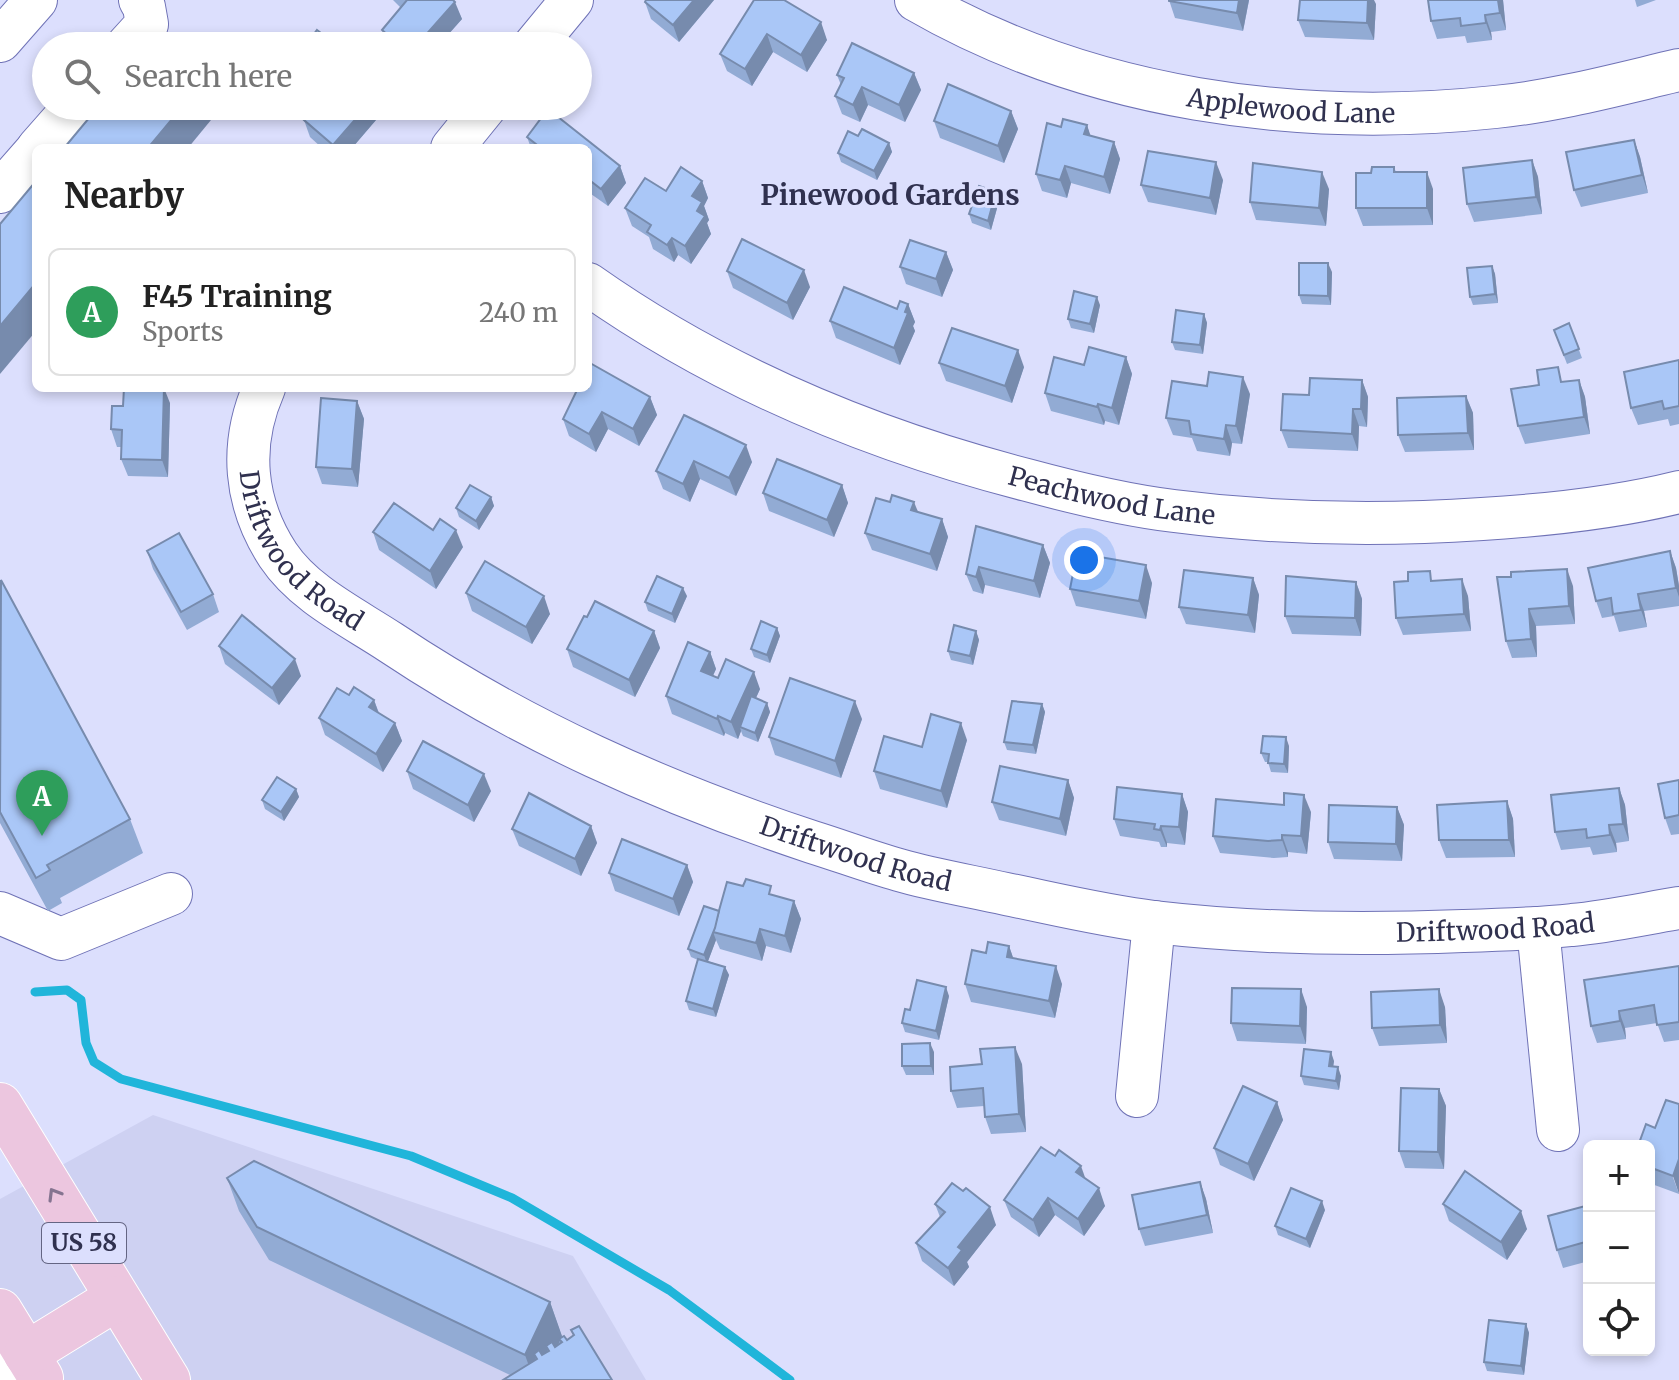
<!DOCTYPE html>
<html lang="en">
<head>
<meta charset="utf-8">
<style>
  :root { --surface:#fff; --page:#f2f2f2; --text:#222; --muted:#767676; --line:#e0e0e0; --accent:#8b7e24 }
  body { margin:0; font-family:Merriweather,serif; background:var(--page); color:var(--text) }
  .controls { position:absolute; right:24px; bottom:24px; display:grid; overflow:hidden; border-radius:12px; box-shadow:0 4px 12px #0003 }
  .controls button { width:72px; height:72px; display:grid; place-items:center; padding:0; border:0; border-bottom:2px solid var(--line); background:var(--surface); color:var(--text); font:40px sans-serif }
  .you { position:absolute; left:1084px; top:560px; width:28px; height:28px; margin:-20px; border:6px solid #fff; border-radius:50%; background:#1a73e8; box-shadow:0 0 0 12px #1a73e833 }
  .badge { display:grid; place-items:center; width:52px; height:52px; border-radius:50%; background:var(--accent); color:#fff; font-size:26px; font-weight:700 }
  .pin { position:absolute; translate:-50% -66px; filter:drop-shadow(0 2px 4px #0008) }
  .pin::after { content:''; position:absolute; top:42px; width:28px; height:24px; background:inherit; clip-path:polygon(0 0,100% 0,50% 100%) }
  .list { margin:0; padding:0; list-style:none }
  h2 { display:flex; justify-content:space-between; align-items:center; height:104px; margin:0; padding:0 32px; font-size:34px }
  h2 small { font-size:26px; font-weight:400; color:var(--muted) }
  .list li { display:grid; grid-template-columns:52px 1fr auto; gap:24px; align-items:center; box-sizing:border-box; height:128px; margin:0 16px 16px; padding:0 16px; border:2px solid var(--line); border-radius:12px }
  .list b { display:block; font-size:30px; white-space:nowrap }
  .list p { margin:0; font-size:26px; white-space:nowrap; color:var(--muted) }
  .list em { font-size:26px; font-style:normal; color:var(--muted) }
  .icon { flex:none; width:44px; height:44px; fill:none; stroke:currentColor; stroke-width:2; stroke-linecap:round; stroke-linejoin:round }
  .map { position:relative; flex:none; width:1679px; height:1380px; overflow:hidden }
  .search { position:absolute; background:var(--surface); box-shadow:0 4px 12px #0003; left:32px; top:32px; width:560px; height:88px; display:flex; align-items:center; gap:20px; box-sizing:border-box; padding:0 28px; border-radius:44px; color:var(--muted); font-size:30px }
  .panel { position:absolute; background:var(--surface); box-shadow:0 4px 12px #0003; left:32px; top:144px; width:560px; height:248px; border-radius:12px }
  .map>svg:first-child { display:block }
</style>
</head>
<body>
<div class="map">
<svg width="1679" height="1380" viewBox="0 0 1679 1380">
  <rect width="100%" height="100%" fill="#dcdffd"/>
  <polygon fill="#ced1f2" points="153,1115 573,1256 646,1380 0,1380 0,1199"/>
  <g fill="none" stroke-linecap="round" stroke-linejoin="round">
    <polyline stroke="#20b5da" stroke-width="9" points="35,992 67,990 81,1000 86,1043 94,1062 121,1079 411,1156 512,1198 669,1290 790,1380"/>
    <defs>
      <g id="minor">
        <path id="s1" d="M916 0C1089 100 1299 128 1495 107 1557 101 1619 84 1679 70"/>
        <polyline points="0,41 36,0"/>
        <polyline points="127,46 147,24 144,7 140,0"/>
        <polyline points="534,46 572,0"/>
        <polyline points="38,148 75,106"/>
        <polyline points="452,148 486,106"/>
        <polyline points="0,192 36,151"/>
        <path id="s2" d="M588 284C720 377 871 440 1027 480 1075 493 1124 505 1174 511 1276 524 1379 526 1482 519 1547 515 1615 508 1679 492"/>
        <path id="s3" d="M264 388C239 445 244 503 278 555 304 594 352 617 390 642 522 730 661 792 812 842 841 851 870 862 899 870 934 880 970 886 1006 894 1055 904 1104 916 1154 922 1257 934 1359 935 1463 931 1499 930 1536 929 1572 925 1607 922 1643 914 1679 908"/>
        <polyline points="0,913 61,939 171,894"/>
        <polyline points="1538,928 1558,1130"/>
        <polyline points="1137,1096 1154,922"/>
        <polyline points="0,1370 26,1354"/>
      </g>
      <g id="major">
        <polyline points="0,1105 168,1380"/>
        <polyline points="0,1311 41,1378"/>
        <polyline points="26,1354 117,1298"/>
      </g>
    </defs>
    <use href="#minor" stroke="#6f72b6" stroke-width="44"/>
    <use href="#major" stroke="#fff" stroke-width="46"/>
    <use href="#minor" stroke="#fff" stroke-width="42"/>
    <use href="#major" stroke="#ecc6df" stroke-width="44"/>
  </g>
  <g fill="#92abd4">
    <polygon points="393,0 453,0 462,19 438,46 387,46 382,30 401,8"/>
    <polygon points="646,0 714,0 679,42 651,19 645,2"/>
    <polygon points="754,0 827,40 807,72 773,52 752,86 727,71 720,54"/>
    <polygon points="1169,0 1249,0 1243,31 1175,18"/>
    <polygon points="1428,0 1503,0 1506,30 1491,32 1492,40 1467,43 1465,36 1437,39 1431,21"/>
    <polygon points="1635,0 1656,0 1637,7"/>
    <polygon points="1376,4 1374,40 1305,37 1298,20"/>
    <polygon points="914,73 921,90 905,122 868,105 860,122 842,114 835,96 841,85 837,75"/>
    <polygon points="315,106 388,106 352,148 322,148 310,137 304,120"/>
    <polygon points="548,109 620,166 626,183 608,206 591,194 588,197 588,148 531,148 527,137"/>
    <polygon points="1011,111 1018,129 1004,163 940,138 934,121"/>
    <polygon points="1087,125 1090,136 1114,142 1120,159 1110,194 1071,183 1067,198 1042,191 1036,174 1061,127"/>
    <polygon points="858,136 889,143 892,152 877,180 841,162 838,153"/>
    <polygon points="1634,140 1640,157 1648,193 1581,207 1574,190"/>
    <polygon points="1532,160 1538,177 1542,214 1474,222 1467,204"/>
    <polygon points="1394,167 1396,172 1433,189 1433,225 1363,226 1356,208 1371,173"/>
    <polygon points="1223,180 1216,215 1148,202 1141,185"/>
    <polygon points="702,181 708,198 704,206 709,220 707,223 711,234 691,264 678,255 674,262 653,249 649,237 632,226 625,208 666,191"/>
    <polygon points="1329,189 1326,226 1256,220 1250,202"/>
    <polygon points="996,192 999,201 991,230 972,223 969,214"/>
    <polygon points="946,252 953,270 942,297 906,284 900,267"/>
    <polygon points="1492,266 1495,274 1498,303 1473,305 1470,297"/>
    <polygon points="727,271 810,287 793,320 733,288"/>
    <polygon points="1332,272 1331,305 1302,304 1299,295"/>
    <polygon points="908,304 915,322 913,326 915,331 900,365 836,338 830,321 897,309"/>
    <polygon points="1100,305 1094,333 1071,328 1068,319"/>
    <polygon points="1204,314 1207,323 1203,354 1175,350 1172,342"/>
    <polygon points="1569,323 1582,358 1567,364 1554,330"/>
    <polygon points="1126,357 1132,374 1119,425 1105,421 1104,425 1051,411 1045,393 1084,365"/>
    <polygon points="1679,360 1679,424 1670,426 1668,419 1638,425 1631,408"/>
    <polygon points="939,363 1024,367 1012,403 946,381"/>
    <polygon points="1362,380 1368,397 1367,427 1359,426 1358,451 1288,448 1281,430 1309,395"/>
    <polygon points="1579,380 1585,397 1590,434 1525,444 1518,426"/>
    <polygon points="1250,394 1242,444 1232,443 1230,456 1197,451 1192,438 1173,435 1166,418"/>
    <polygon points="1466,396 1473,413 1474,450 1405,452 1398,435"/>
    <polygon points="650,397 657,415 639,446 608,429 596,452 569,436 563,419"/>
    <polygon points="357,401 364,419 358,487 322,484 316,467"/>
    <polygon points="170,403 168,477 128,476 121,459 121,447 117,447 111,429 123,406"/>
    <polygon points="684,415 752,462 736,496 700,479 690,502 663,489 656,471"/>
    <polygon points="842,485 848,503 834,537 769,511 763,493"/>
    <polygon points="491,497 494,506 479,530 459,517 456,508"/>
    <polygon points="918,512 942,519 948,537 937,571 872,550 865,533"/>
    <polygon points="976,526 1043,545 1050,563 1040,598 985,585 983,594 973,591 966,574"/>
    <polygon points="433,530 463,547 436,589 379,550 373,532"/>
    <polygon points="147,551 213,594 219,612 187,630 153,569"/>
    <polygon points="1670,551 1676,568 1679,586 1679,606 1644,611 1647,627 1619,632 1614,616 1602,618 1596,601"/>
    <polygon points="1497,577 1573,586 1575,624 1536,626 1537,657 1512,658 1506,641"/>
    <polygon points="1253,578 1259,595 1255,633 1186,624 1179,607"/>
    <polygon points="0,581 130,819 143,853 60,898 62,903 48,911 0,823"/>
    <polygon points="1434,581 1468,596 1471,631 1403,635 1396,618"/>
    <polygon points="1356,582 1362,599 1361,636 1292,634 1285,616"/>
    <polygon points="1152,583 1146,619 1076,606 1070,589"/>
    <polygon points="466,593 550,614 532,644 472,611"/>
    <polygon points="687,596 675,623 648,611 645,602"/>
    <polygon points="587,617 654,631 660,648 635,697 573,667 567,649"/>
    <polygon points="777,628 780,636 770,663 754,657 751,649"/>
    <polygon points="976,631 979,640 973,665 951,660 948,651"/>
    <polygon points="219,646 301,676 279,705 225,664"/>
    <polygon points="710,652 716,669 713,676 760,689 756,698 767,703 770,712 758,742 743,736 741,731 738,739 725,733 724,736 672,714 666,696"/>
    <polygon points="349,695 374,700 379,713 395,723 402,741 383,772 325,735 319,718"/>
    <polygon points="1042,704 1045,712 1036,754 1007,750 1004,742"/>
    <polygon points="862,719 841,778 775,755 769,737"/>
    <polygon points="967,740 947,808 880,789 874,771 922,747"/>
    <polygon points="1289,746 1288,773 1271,772 1268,762 1265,762 1261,753"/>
    <polygon points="407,771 491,791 474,822 413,789"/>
    <polygon points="1068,780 1074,798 1066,836 999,820 992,802"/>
    <polygon points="1679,780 1679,834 1671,835 1665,818"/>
    <polygon points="1619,788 1625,805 1629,841 1616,843 1617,852 1593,855 1590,847 1561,850 1555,832"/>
    <polygon points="296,789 299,797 284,821 265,809 262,800"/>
    <polygon points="1182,794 1188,812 1185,845 1167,843 1167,847 1161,847 1159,842 1120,836 1114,819"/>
    <polygon points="1507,801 1513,819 1515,857 1446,858 1439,840"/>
    <polygon points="1284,805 1311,812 1307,854 1288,852 1288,857 1274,858 1220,853 1213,836"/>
    <polygon points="1397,807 1404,825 1402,861 1334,859 1328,842"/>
    <polygon points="591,826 597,843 581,876 519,846 512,829"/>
    <polygon points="687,865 693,882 679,916 615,891 609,873"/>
    <polygon points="774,896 794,901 801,919 791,953 766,946 762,961 720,949 716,940 708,961 725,967 729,975 716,1017 689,1010 686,1001 698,960 691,957 688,949 719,911"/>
    <polygon points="1009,946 1013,958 1062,984 1055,1018 971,1002 965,984 986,953"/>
    <polygon points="1679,966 1679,1040 1664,1042 1657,1023 1625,1028 1626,1039 1597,1043 1591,1026"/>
    <polygon points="949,996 939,1040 905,1032 902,1023 910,1010"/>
    <polygon points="1307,1007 1306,1044 1237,1041 1231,1023"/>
    <polygon points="1445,1007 1447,1043 1379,1046 1372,1028"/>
    <polygon points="934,1052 934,1075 906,1075 902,1066"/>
    <polygon points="1334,1061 1333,1066 1341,1076 1339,1090 1304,1085 1301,1076"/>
    <polygon points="982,1064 1022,1064 1026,1132 991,1134 985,1117 984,1106 957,1108 951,1091"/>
    <polygon points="1439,1089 1446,1106 1444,1169 1405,1168 1399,1151"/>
    <polygon points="1277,1102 1283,1120 1254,1181 1220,1165 1214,1148"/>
    <polygon points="1655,1128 1679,1194 1649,1183 1649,1146"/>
    <polygon points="227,1178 550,1302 562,1337 567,1340 573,1336 571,1330 612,1380 510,1375 269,1260 239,1211"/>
    <polygon points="1085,1179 1105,1206 1084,1236 1055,1215 1039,1237 1011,1217 1004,1200"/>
    <polygon points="1200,1182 1206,1199 1213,1233 1145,1246 1139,1229"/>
    <polygon points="935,1204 996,1225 967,1262 969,1267 954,1286 922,1261 916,1243 940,1217"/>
    <polygon points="1443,1204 1527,1229 1507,1260 1449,1221"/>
    <polygon points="1589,1205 1589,1261 1563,1268 1557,1250"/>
    <polygon points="1325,1210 1310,1248 1278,1235 1275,1226"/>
    <polygon points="1526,1324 1529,1333 1524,1375 1487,1371 1484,1362"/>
  </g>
  <g fill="#778bad">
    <polygon points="694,0 714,0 679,42 673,25"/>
    <polygon points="1239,0 1249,0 1243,31 1237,13"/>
    <polygon points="1368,0 1374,0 1376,4 1374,40 1367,23"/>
    <polygon points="1498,0 1503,0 1506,30 1500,13"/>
    <polygon points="455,2 462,19 438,46 416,46"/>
    <polygon points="1485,15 1491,32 1492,40 1486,23"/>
    <polygon points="821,22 827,40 807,72 801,55"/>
    <polygon points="767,34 773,52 752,86 745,69"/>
    <polygon points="914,73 921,90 905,122 899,105"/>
    <polygon points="862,87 868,105 860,122 853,105"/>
    <polygon points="183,106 206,106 211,120 188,148 148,148"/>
    <polygon points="367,106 388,106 352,148 334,148 333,145"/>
    <polygon points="1011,111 1018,129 1004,163 998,146"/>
    <polygon points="1087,125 1093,143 1084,134"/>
    <polygon points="1634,140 1640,157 1648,193 1642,175"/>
    <polygon points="1114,142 1120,159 1110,194 1104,177"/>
    <polygon points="889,143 892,152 877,180 874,171"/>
    <polygon points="1532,160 1538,177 1542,214 1536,197"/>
    <polygon points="1216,162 1223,180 1216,215 1210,198"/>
    <polygon points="620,166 626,183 608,206 601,189"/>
    <polygon points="1065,166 1071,183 1067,198 1060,180"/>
    <polygon points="1322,172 1329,189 1326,226 1319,208"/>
    <polygon points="1427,172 1433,189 1433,225 1427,208"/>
    <polygon points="702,181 708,198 704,206 709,220 707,223 711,234 691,264 685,246 692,196"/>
    <polygon points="996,192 999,201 991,230 988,221"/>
    <polygon points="672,238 678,255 674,262 667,245"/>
    <polygon points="946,252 953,270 942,297 936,279"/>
    <polygon points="1328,263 1332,272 1331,305 1328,296"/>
    <polygon points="1492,266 1495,274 1498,303 1495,294"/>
    <polygon points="804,270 810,287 793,320 787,303"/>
    <polygon points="36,283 36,331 0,374 0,326"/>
    <polygon points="1097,297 1100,305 1094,333 1090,324"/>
    <polygon points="908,304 915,322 913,326 915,331 900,365 894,348"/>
    <polygon points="1204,314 1207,323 1203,354 1200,345"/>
    <polygon points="1018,350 1024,367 1012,403 1005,386"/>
    <polygon points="1126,357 1132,374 1119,425 1112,408"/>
    <polygon points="1243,377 1250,394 1242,444 1236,426"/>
    <polygon points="1362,380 1368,397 1367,427 1361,409"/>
    <polygon points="1579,380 1585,397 1590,434 1584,417"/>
    <polygon points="164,388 170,403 168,477 162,460"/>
    <polygon points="1466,396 1473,413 1474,450 1468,433"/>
    <polygon points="650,397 657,415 639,446 633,429"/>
    <polygon points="357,401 364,419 358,487 352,469"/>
    <polygon points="1098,404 1105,421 1104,425 1097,407"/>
    <polygon points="1353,409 1359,426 1358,451 1352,434"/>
    <polygon points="602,412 608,429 596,452 589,434"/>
    <polygon points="1226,425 1232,443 1230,456 1224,439"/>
    <polygon points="746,445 752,462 736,496 729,478"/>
    <polygon points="694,461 700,479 690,502 683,484"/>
    <polygon points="842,485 848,503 834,537 827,520"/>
    <polygon points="491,497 494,506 479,530 476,521"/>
    <polygon points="914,502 921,519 911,510"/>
    <polygon points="942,519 948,537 937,571 930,554"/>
    <polygon points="456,530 463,547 436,589 430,571"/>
    <polygon points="1043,545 1050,563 1040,598 1034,581"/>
    <polygon points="1670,551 1676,568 1679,586 1679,597 1676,588"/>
    <polygon points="1146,565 1152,583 1146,619 1139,601"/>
    <polygon points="979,567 985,585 983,594 976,577"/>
    <polygon points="1567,569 1573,586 1575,624 1569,606"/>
    <polygon points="1253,578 1259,595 1255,633 1248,615"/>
    <polygon points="1462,579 1468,596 1471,631 1464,614"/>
    <polygon points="1356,582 1362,599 1361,636 1355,618"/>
    <polygon points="683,588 687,596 675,623 672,614"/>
    <polygon points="1638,594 1644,611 1647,627 1641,610"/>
    <polygon points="544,596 550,614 532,644 526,627"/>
    <polygon points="1529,609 1536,626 1537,657 1531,639"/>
    <polygon points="777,628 780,636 770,663 767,655"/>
    <polygon points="654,631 660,648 635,697 629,680"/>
    <polygon points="976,631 979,640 973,665 970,656"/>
    <polygon points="710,652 716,669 707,688 701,671"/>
    <polygon points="295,659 301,676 279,705 272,688"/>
    <polygon points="754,672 760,689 742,728 740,727 741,731 738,739 731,722"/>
    <polygon points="374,700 380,717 369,707"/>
    <polygon points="855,701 862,719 841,778 835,761"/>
    <polygon points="767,703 770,712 758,742 755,733"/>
    <polygon points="1042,704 1045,712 1036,754 1033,745"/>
    <polygon points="718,716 725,733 724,736 717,719"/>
    <polygon points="395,723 402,741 383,772 376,754"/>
    <polygon points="961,723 967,740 947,808 941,791"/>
    <polygon points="1286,737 1289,746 1288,773 1284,764"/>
    <polygon points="484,774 491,791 474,822 468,805"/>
    <polygon points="1068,780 1074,798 1066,836 1060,819"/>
    <polygon points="1619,788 1625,805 1629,841 1623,824"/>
    <polygon points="296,789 299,797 284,821 281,812"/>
    <polygon points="1182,794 1188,812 1185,845 1179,827"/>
    <polygon points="1304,795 1311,812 1307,854 1301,836"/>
    <polygon points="1507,801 1513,819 1515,857 1509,840"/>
    <polygon points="1397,807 1404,825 1402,861 1396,844"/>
    <polygon points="1609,825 1616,843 1617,852 1610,835"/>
    <polygon points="591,826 597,843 581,876 575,859"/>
    <polygon points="1161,826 1167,843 1167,847 1160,830"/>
    <polygon points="1282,835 1288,852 1288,857 1282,840"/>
    <polygon points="687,865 693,882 679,916 673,899"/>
    <polygon points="794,901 801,919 791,953 785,936"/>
    <polygon points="720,912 713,932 716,940 707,964 704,955"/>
    <polygon points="760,929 766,946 762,961 756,943"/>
    <polygon points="1009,946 1015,963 1007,957"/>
    <polygon points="1056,966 1062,984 1055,1018 1049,1001"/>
    <polygon points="725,967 729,975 716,1017 713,1009"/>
    <polygon points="946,987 949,996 939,1040 936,1031"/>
    <polygon points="1301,989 1307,1007 1306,1044 1300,1026"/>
    <polygon points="1439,989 1445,1007 1447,1043 1440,1025"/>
    <polygon points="1619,1011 1625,1028 1626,1039 1620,1021"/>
    <polygon points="930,1043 934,1052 934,1075 931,1066"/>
    <polygon points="1015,1047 1022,1064 1026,1132 1019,1114"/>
    <polygon points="1331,1052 1334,1061 1332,1075 1329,1066"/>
    <polygon points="1338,1067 1341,1076 1339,1090 1336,1081"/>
    <polygon points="1439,1089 1446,1106 1444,1169 1438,1152"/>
    <polygon points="1277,1102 1283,1120 1254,1181 1248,1164"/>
    <polygon points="1679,1159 1679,1194 1673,1176"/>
    <polygon points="1081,1166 1087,1183 1076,1172"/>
    <polygon points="1200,1182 1206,1199 1213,1233 1207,1215"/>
    <polygon points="1099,1188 1105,1206 1084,1236 1078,1219"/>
    <polygon points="1048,1198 1055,1215 1039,1237 1033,1220"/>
    <polygon points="1322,1201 1325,1210 1310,1248 1306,1239"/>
    <polygon points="990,1207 996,1225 967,1262 969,1267 954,1286 948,1268 958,1247"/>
    <polygon points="1521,1211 1527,1229 1507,1260 1501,1242"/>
    <polygon points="550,1302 562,1336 552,1358 546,1346 551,1359 537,1359 534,1354 543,1377 534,1380 525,1355"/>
    <polygon points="1526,1324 1529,1333 1524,1375 1521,1366"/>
  </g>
  <g fill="#aac7f7" stroke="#778bad" stroke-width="2">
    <polygon points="407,0 453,0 455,2 416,46 401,46 382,30"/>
    <polygon points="646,0 694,0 673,25 645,2"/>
    <polygon points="754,0 784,0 821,22 801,55 767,34 745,69 720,54"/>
    <polygon points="1169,0 1239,0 1237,13 1169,1"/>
    <polygon points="1300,0 1368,0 1367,23 1298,20"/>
    <polygon points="1428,0 1498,0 1500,13 1485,15 1486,23 1461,26 1460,18 1431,21"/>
    <polygon points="317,30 338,46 305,46"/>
    <polygon points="852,43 914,73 899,105 862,87 853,105 835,96 844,78 837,75"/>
    <polygon points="948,84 1011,111 998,146 934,121"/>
    <polygon points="99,106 183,106 148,148 64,148"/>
    <polygon points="315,106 367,106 333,145 304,120"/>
    <polygon points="548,109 620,166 601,189 588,179 588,148 541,148 527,137"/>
    <polygon points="1063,119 1087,125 1084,134 1114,142 1104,177 1065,166 1060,180 1036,174 1047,123 1061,127"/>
    <polygon points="862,129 889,143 874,171 838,153 848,131 858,136"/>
    <polygon points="1634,140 1642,175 1574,190 1566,152"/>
    <polygon points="1148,151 1216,162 1210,198 1141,185"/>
    <polygon points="1532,160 1536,197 1467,204 1463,168"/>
    <polygon points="1253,163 1322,172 1319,208 1250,202"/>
    <polygon points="681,167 702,181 692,196 702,202 697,211 705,216 685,246 672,238 667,245 647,232 651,225 625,208 645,178 666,191"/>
    <polygon points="1372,167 1394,167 1394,172 1427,172 1427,208 1356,208 1356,173 1371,173"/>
    <polygon points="36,181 36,283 0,326 0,224"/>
    <polygon points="979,186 996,192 988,221 969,214"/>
    <polygon points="742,239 804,270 787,303 727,271"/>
    <polygon points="910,240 946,252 936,279 900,267"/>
    <polygon points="1299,263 1328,263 1328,296 1299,295"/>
    <polygon points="1492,266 1495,294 1470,297 1467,268"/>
    <polygon points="844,287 897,309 900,301 908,304 905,312 908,313 894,348 830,321"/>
    <polygon points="1074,291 1097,297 1090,324 1068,319"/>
    <polygon points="1176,310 1204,314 1200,345 1172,342"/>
    <polygon points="1569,323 1579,349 1564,355 1554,330"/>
    <polygon points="952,328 1018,350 1005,386 939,363"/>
    <polygon points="1089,347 1126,357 1112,408 1098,404 1097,407 1045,393 1054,357 1084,365"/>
    <polygon points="1679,360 1679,406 1664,409 1662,401 1631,408 1624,372"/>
    <polygon points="590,363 650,397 633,429 602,412 589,434 563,419 578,388 588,388 588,367"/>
    <polygon points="1558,367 1561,382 1579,380 1584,417 1518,426 1511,389 1539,385 1537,370"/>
    <polygon points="1209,372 1243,377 1236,426 1226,425 1224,439 1191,434 1189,421 1166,418 1172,381 1207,386"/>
    <polygon points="1310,378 1362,380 1361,409 1353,409 1352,434 1281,430 1283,394 1309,395"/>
    <polygon points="124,388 164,388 162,460 121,459 122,430 111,429 112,406 123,406"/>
    <polygon points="1466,396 1468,433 1398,435 1397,398"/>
    <polygon points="321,398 357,401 352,469 316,467"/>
    <polygon points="684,415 746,445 729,478 694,461 683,484 656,471"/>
    <polygon points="777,459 842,485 827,520 763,493"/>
    <polygon points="470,485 491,497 476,521 456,508"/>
    <polygon points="892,495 914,502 911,510 942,519 930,554 865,533 876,498 890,502"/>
    <polygon points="394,503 433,530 440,519 456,530 430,571 373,532"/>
    <polygon points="976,526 1043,545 1034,581 979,567 976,577 966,574"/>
    <polygon points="179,533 213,594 181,612 147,551"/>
    <polygon points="1670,551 1676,588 1638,594 1641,610 1613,614 1611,598 1596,601 1588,568"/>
    <polygon points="1077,553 1146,565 1139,601 1070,589"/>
    <polygon points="485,561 544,596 526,627 466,593"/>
    <polygon points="1567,569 1569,606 1529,609 1531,639 1506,641 1497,577 1511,577 1511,572"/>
    <polygon points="1184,570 1253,578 1248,615 1179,607"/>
    <polygon points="1430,571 1431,581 1462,579 1464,614 1396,618 1394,582 1408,581 1408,572"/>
    <polygon points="657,576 683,588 672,614 645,602"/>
    <polygon points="1286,576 1356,582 1355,618 1285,616"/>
    <polygon points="1,580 130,819 47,865 50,870 36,878 0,812"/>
    <polygon points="595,601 654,631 629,680 567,649 584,616 587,617"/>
    <polygon points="242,615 295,659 272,688 219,646"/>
    <polygon points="761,621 777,628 767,655 751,649"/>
    <polygon points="954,625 976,631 970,656 948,651"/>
    <polygon points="688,642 710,652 701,671 718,678 726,659 754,672 731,722 718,716 717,719 666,696"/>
    <polygon points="790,678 855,701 835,761 769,737"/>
    <polygon points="354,687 374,700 369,707 395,723 376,754 319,718 337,688 349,695"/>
    <polygon points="751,696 767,703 755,733 740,727"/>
    <polygon points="1012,701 1042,704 1033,745 1004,742"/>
    <polygon points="931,714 961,723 941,791 874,771 884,736 922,747"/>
    <polygon points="1263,736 1286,737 1284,764 1268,763 1269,754 1261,753"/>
    <polygon points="423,741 484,774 468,805 407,771"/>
    <polygon points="1000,766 1068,780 1060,819 992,802"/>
    <polygon points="277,777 296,789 281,812 262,800"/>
    <polygon points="1679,780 1679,815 1665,818 1658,784"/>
    <polygon points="1117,787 1182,794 1179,827 1161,826 1160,830 1154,829 1155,824 1114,819"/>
    <polygon points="1619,788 1623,824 1609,825 1610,835 1587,838 1586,829 1555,832 1551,795"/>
    <polygon points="529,793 591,826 575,859 512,829"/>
    <polygon points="1284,793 1304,795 1301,836 1282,835 1282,840 1268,841 1213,836 1216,799 1284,805"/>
    <polygon points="1507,801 1509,840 1439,840 1437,805"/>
    <polygon points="1329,805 1397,807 1396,844 1328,842"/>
    <polygon points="622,839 687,865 673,899 609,873"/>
    <polygon points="746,879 771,886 769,894 794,901 785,936 760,929 756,943 713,932 727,882 743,886"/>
    <polygon points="704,906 719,911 715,928 704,955 688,949"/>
    <polygon points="988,942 1009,946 1007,957 1056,966 1049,1001 965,984 972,950 986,953"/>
    <polygon points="698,959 725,967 713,1009 686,1001"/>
    <polygon points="1679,966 1679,1022 1657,1025 1654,1005 1619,1011 1620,1021 1591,1026 1584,980"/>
    <polygon points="917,980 946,987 936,1031 902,1023 905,1009 910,1010"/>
    <polygon points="1232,988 1301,989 1300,1026 1231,1023"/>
    <polygon points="1439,989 1440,1025 1372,1028 1371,992"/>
    <polygon points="930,1043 931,1066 902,1066 902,1044"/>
    <polygon points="1015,1047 1019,1114 985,1117 983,1088 951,1091 950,1067 982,1064 980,1049"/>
    <polygon points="1304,1049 1331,1052 1329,1066 1338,1067 1336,1081 1301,1076"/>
    <polygon points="1243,1086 1277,1102 1248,1164 1214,1148"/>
    <polygon points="1401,1088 1439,1089 1438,1152 1399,1151"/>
    <polygon points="1666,1100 1679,1104 1679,1159 1673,1176 1649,1167 1649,1146 1638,1146 1646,1124 1655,1128"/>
    <polygon points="1041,1147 1055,1156 1059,1150 1081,1166 1076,1172 1099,1188 1078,1219 1048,1198 1033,1220 1004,1200"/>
    <polygon points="254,1161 550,1302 525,1355 257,1227 227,1178"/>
    <polygon points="1465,1171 1521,1211 1501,1242 1443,1204"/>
    <polygon points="1200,1182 1207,1215 1139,1229 1132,1195"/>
    <polygon points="952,1183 963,1191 966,1188 990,1207 958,1247 962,1250 948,1268 916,1243 945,1212 935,1204"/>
    <polygon points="1291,1188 1322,1201 1306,1239 1275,1226"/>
    <polygon points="1589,1205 1589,1241 1557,1250 1548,1216"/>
    <polygon points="1489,1320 1526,1324 1521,1366 1484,1362"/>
    <polygon points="579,1326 612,1380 503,1380 537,1359 534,1354 539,1350 542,1355 549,1351 546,1346 552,1342 555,1347 562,1342 559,1339 564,1336 567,1340 574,1335 571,1330"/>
  </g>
  <defs><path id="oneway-chevron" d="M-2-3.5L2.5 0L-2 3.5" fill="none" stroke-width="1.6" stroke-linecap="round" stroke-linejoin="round" transform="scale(2)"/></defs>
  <use stroke="#857490" href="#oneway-chevron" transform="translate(54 1194) rotate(-121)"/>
  <g text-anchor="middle" stroke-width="6" stroke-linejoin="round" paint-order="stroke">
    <rect fill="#dcdffd" stroke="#646583" stroke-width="2" x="42" y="1223" width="84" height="40" rx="6"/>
    <g font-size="24" font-weight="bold" fill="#30314f">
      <text x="84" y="1251">US 58</text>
    </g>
    <g font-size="26" fill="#30314f" stroke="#dcdffd">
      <text dy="9" stroke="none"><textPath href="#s1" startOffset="394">Applewood Lane</textPath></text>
      <text dy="9" stroke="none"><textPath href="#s2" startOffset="570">Peachwood Lane</textPath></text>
      <text dy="9" stroke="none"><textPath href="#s3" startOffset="184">Driftwood Road</textPath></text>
      <text dy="9" stroke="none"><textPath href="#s3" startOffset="832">Driftwood Road</textPath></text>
      <text dy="9" stroke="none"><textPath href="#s3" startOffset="1480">Driftwood Road</textPath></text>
    </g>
    <g font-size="28" font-weight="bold" fill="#30314f" stroke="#dcdffd">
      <text x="890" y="205">Pinewood Gardens</text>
    </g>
  </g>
</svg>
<div class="controls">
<button>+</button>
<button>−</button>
<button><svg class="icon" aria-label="locate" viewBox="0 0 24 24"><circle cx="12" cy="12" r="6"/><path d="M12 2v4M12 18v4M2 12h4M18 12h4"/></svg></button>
</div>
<div class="you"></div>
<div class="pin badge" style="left:42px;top:836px;background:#2e9e5b">A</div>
<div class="search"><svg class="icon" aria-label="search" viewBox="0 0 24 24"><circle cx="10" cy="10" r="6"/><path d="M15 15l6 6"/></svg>Search here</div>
<section class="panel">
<h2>Nearby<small></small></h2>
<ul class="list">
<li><span class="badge" style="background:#2e9e5b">A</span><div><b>F45 Training</b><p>Sports</p></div><em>240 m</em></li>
</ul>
</section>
</div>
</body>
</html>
